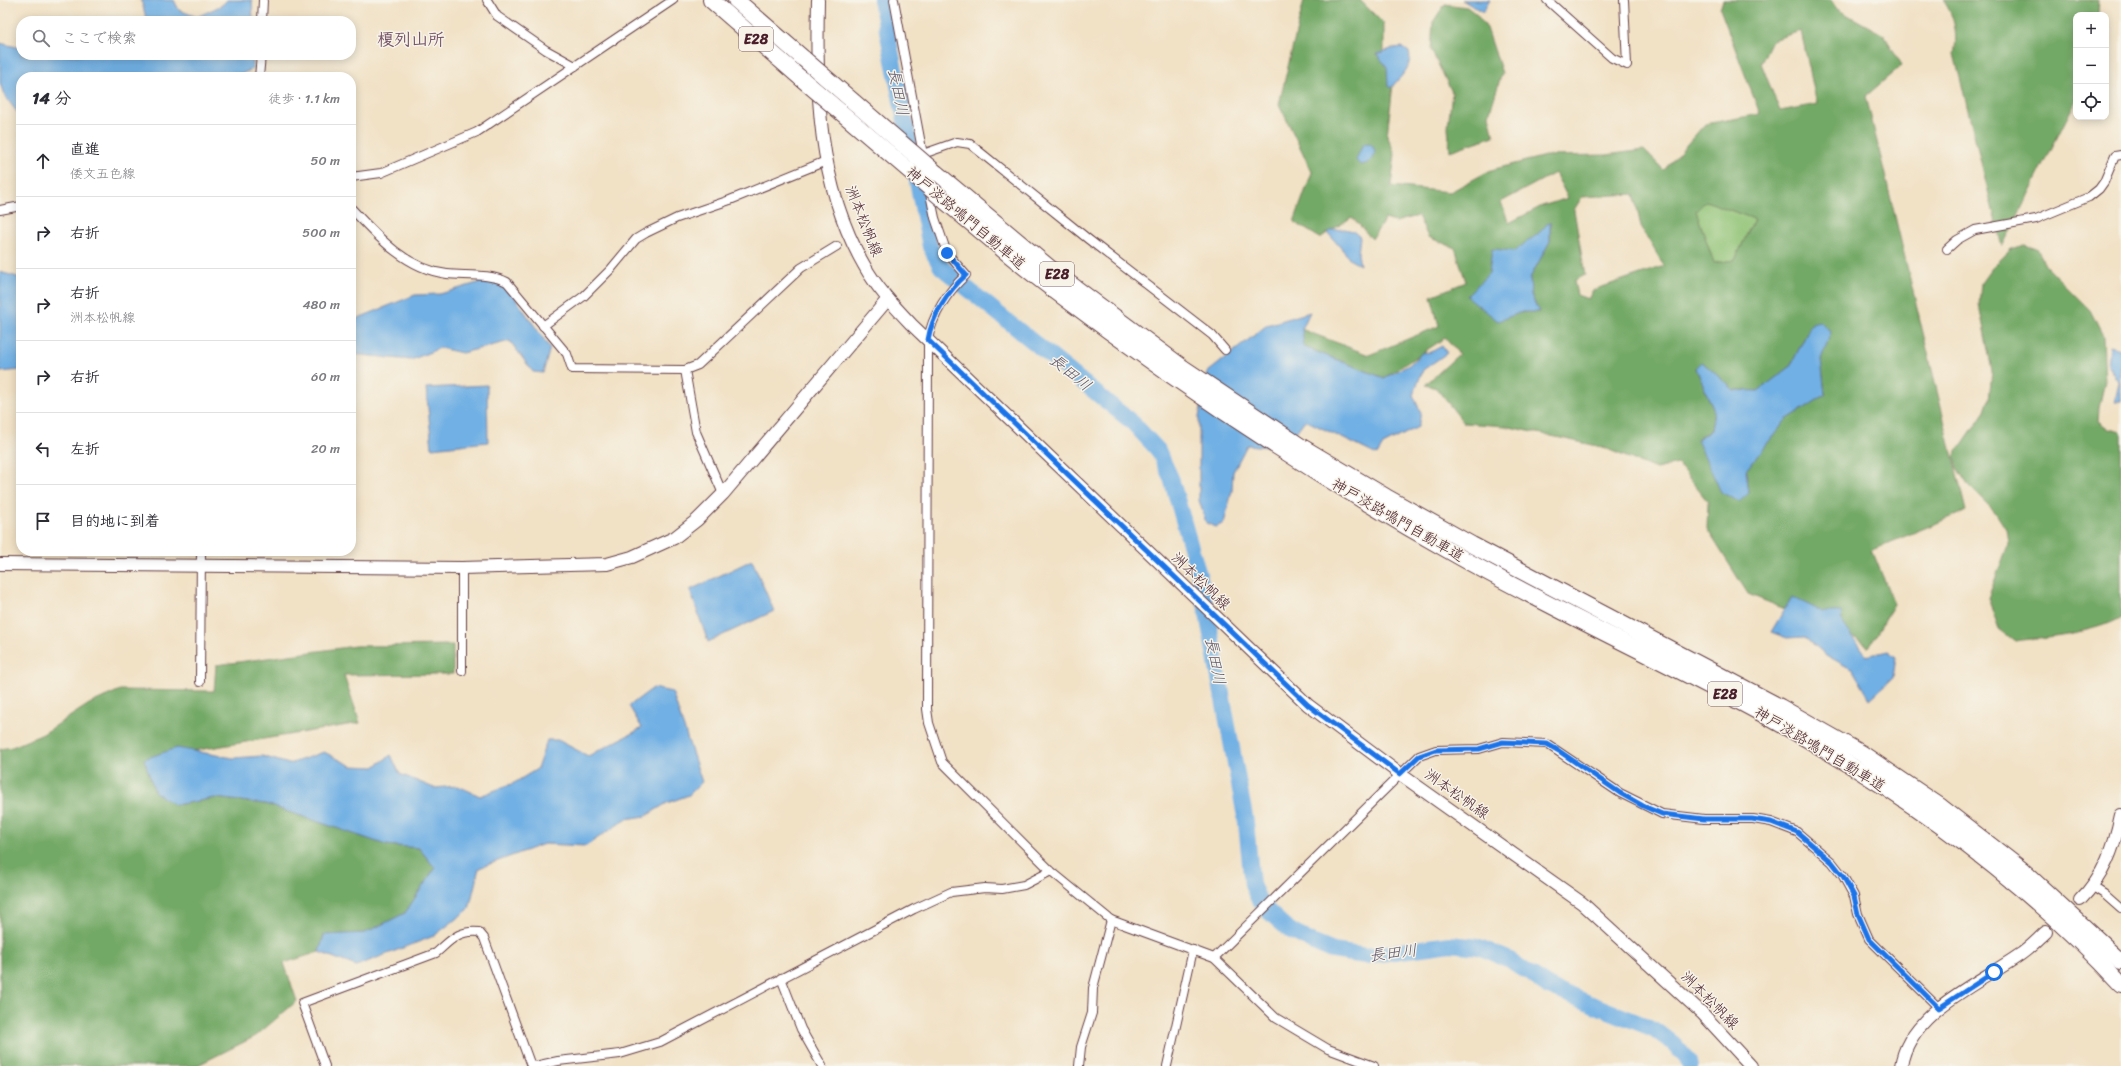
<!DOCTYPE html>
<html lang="ja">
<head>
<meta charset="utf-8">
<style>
  :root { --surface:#fff; --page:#f7f7f7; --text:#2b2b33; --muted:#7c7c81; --line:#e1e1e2 }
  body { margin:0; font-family:Sriracha,"Klee One",sans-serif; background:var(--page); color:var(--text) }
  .controls { position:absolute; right:12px; top:12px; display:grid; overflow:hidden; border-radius:8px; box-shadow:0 2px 10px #0003 }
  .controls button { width:36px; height:36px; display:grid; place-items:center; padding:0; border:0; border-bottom:1px solid var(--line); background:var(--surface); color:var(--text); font:20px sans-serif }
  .stop { position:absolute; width:12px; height:12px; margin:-9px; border:3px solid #1a73e8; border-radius:50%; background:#fff }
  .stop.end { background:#1a73e8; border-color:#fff; box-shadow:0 1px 4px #0008 }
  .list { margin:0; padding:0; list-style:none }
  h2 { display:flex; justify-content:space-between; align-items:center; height:52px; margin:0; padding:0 16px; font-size:17px }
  h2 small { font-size:13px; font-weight:400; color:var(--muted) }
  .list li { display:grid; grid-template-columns:26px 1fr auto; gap:12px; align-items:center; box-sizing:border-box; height:72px; padding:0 16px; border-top:1px solid var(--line) }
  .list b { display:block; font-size:15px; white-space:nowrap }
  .list p { margin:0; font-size:13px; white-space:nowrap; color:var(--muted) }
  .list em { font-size:13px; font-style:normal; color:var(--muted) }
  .icon { flex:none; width:22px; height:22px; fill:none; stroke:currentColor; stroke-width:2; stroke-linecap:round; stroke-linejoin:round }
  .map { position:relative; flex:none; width:2121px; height:1066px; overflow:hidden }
  .search { position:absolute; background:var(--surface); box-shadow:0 2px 10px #0003; left:16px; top:16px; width:340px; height:44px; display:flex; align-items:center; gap:10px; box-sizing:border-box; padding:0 14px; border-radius:16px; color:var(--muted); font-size:15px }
  .panel { position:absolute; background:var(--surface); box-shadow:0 2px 10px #0003; left:16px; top:72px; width:340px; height:484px; border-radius:16px }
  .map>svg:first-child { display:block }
</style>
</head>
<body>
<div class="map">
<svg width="2121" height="1066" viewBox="0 0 2121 1066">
  <rect width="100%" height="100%" fill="#f7f3e8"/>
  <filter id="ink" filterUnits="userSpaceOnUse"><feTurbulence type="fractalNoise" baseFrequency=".025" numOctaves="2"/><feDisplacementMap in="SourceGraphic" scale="8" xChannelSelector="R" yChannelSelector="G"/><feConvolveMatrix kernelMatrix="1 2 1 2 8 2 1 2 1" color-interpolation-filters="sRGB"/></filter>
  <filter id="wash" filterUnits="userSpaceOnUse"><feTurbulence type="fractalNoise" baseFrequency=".012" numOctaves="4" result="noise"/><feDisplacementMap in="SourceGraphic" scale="16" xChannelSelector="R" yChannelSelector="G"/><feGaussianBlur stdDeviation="0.9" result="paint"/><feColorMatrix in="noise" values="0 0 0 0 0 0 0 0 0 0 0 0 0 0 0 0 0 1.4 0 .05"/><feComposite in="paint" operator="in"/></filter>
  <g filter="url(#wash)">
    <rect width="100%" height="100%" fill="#f1e1c5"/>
    <polygon fill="#8fc375" stroke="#6c7150" points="1706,201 1754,219 1735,260 1714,263 1696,211"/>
    <g fill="#73a966" stroke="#5e6448" fill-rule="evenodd">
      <path d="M1304 0H1360L1384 24V57L1394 77 1387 135 1395 154 1391 186 1450 192 1491 170 1545 156 1606 155 1644 150 1664 170 1705 124 1760 114 1720 9 1723 0H1831L1837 9 1884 35 1902 65 1866 96 1966 511 1872 550 1894 604 1869 647 1792 597 1785 609 1748 594 1707 529 1708 502 1678 464 1656 469 1602 447 1505 426 1464 423 1436 388 1425 385 1459 354 1445 338 1384 378 1304 347 1301 329 1369 355 1439 326 1431 296 1466 282 1455 248 1428 237 1418 216 1395 222 1385 219 1372 239 1352 217 1320 238 1294 222 1312 172 1279 104ZM1801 31 1817 104 1780 111 1761 63 1772 40ZM1555 173 1568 198 1542 206 1509 223 1501 202ZM1634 194 1641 227 1664 266 1593 290 1588 299 1577 295 1574 281 1585 275 1574 210 1582 197ZM1706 201 1754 219 1735 260 1714 263 1696 211ZM1550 222V241L1530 278 1531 295 1539 312H1522L1468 296 1489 273 1538 234ZM1812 323 1821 359 1825 395 1786 420 1746 470 1749 493 1697 439 1711 430 1714 411 1696 368 1702 362 1734 390 1758 391 1790 367Z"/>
      <path d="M1943 0H2098L2097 15H2076V100L2002 247 1954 54C1958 36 1955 16 1943 0Z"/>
      <polygon points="1445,4 1467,7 1476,14 1487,28 1502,73 1489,115 1494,136 1450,151 1448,127 1452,92 1431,50 1433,22"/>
      <path d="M2025 245 2037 249 2045 265 2090 310 2103 336 2105 381 2099 408 2098 421 2109 429 2121 432V617C2096 633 2045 637 2015 641L1999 629 1988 598 2008 545 2006 529 1995 512 1968 485 1957 468 1954 456 1985 411 1989 399 1992 371 1979 305 1981 283 1991 269 2011 249Z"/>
      <polygon points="453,645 453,674 344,675 360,723 144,759 175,805 215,798 266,804 386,845 419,848 435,868 405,913 365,933 324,935 319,952 284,963 297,1001 256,1036 196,1066 0,1066 0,749 12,747 43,734 89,704 120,690 214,691 216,665 355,646"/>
    </g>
    <g fill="#71b0e4" stroke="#5e6888">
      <polygon points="141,0 174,0 179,10 197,17 222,5 227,0 252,0 253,21 147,21"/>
      <polygon points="1462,0 1490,0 1483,12"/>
      <polygon points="0,43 21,48 21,55 253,55 253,69 234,77 21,77 21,117 4,95 0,83"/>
      <path d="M1402 47 1409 52C1413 67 1401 76 1391 88L1388 86 1387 67 1377 54 1394 48Z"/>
      <path d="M1369 143 1373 146 1375 152C1372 160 1369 164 1360 165L1356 160 1363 144Z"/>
      <polygon points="1550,221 1550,241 1530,278 1531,295 1539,312 1522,312 1498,321 1467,296 1489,273 1492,249 1514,251 1538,234"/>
      <polygon points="1345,229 1353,231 1360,237 1358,254 1360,265 1352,261 1328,233 1332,230"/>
      <polygon points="0,272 21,278 21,370 0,372"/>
      <polygon points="502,279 550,348 543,373 533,372 510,341 462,353 440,348 411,360 351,354 351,321 415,295 440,294 481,282"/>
      <polygon points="1310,312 1302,329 1304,347 1384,378 1409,365 1422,353 1431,352 1442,346 1447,353 1423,370 1413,395 1421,413 1418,427 1383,445 1377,455 1305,420 1288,443 1267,447 1247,445 1233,472 1232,491 1224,523 1216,527 1206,523 1199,500 1199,417 1208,372 1267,325"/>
      <polygon points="1819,321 1831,332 1821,359 1825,395 1786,420 1746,470 1749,493 1739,502 1721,492 1697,440 1711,430 1714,411 1696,368 1702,362 1734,390 1758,391 1790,367 1812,323"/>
      <polygon points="2110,346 2121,349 2121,402 2115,402 2119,381 2108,365"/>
      <polygon points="487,385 488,442 432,448 426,388"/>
      <polygon points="752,560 774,611 708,642 690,590"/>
      <polygon points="1792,597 1823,612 1841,612 1842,622 1866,656 1888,651 1896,657 1893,678 1870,699 1853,670 1826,655 1805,637 1787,638 1771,632"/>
      <polygon points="653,688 672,692 702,782 689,795 667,803 646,816 626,819 586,846 544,844 479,868 469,909 434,936 356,966 319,952 324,935 365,933 405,913 435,868 419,848 386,845 266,804 215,798 175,805 155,792 144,759 177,748 233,758 262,756 289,764 324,752 352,766 374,767 391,755 400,774 434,788 458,786 480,796 514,783 537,769 547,740 558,740 588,756 642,728 629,706"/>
    </g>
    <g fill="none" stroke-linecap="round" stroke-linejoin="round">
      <polyline stroke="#71b0e4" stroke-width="16" points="881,0 930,247 941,267 1133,423 1158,450 1171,478 1201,582 1246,822 1252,885 1259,900 1270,913 1289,930 1316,944 1333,951 1366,956 1450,944 1479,947 1510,960 1549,987 1654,1029 1674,1044 1689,1061 1690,1066"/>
    </g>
  </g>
  <g filter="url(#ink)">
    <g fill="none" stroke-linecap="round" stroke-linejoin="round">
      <defs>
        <g id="street">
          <polyline points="487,0 497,16 546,50 575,66"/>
          <polyline points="894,0 924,160"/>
          <polyline points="1547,0 1612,58 1627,65 1624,0"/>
          <polyline points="262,21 263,0"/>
          <polyline points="259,77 261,55"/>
          <polyline points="923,154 957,142 970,144 1088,239 1212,335 1225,350"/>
          <polyline points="351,177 381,173 477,132 673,0"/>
          <path d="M929 189 935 218 947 253 966 275C948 291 932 315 928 340L927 709 929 723 942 762 1051 871 1111 920 1214 958 1276 1018 1328 1049 1374 1066"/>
          <path d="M351 208C377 236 406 269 447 274 465 276 490 273 507 282L567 354 572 369 685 370 698 365 801 268 837 246"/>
          <polyline points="0,210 21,206"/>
          <polyline points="1947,249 1957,240 1975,230 2036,219 2089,197 2099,189 2104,182 2115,156 2121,155"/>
          <polyline points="543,326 584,296 611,269 636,239 646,233 677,218 730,200 826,161"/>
          <polyline points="685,370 696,432 723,494"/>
          <polyline points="462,671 462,568"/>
          <polyline points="200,682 201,551"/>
          <polyline points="2093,887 2104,894 2121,909"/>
          <polyline points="1214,958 1419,756 1436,750 1479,749 1503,742 1547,744 1620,793 1662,814 1704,819 1753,819 1771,822 1797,832 1832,862 1843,876 1854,896 1858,914 1869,939 1939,1008"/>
          <polyline points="781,978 801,1029 822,1066"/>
          <path d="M325 1066 302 1003 436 953C451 940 458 930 479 932L484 938 531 1066"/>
          <polyline points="535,1066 558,1061 620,1054 660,1042 914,909 951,892 985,888 1002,889 1024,885 1051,871"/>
          <polyline points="1079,1066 1081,1047 1092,1013 1093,988 1111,920"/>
          <polyline points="1167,1066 1193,950"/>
        </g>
        <g id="secondary">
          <path d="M818 0C816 92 817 183 864 265 876 287 894 306 911 324L1308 705 1400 774 1582 903 1702 1013 1751 1066"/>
          <polyline points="0,564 462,568 607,564 632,557 674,538 697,520 723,494 888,299"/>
          <path d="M2080 900C2104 876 2114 848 2121 815"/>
          <path d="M1901 1066C1909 1012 1978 984 2018 956 2028 950 2037 940 2046 932"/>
        </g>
        <g id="highway">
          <polyline points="711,0 802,79"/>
          <polyline points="736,0 804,59"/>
          <polyline points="936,173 1058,275 1183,368 1300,446 1386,497 1472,545 1780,707 1861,753 1941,807 2021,869 2121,961"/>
          <path d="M945 201C980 230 1014 260 1050 287 1181 386 1317 477 1460 557 1562 614 1668 662 1770 718 1899 789 2021 876 2121 984"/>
        </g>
      </defs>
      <use href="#street" stroke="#633c42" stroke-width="10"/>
      <use href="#secondary" stroke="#633c42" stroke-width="14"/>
      <use href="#highway" stroke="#633c42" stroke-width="18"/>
      <use href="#street" stroke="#fff" stroke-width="8"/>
      <use href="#secondary" stroke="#fff" stroke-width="12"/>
      <use href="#highway" stroke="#fff" stroke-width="16"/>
      <defs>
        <g id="highway-bridge">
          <polyline points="804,59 936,173"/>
          <polyline points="802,79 945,201"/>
        </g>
      </defs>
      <use href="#highway-bridge" stroke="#633c42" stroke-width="18" stroke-linecap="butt"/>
      <use href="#highway-bridge" stroke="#fff" stroke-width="16"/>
    </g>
  </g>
  <g fill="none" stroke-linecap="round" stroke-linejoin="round" filter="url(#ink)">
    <path stroke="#1a73e8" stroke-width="5" d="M947 253 966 275C948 291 932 315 928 340L1308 705 1400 774 1419 756 1436 750 1479 749 1503 742 1547 744 1559 751 1620 793 1643 806 1662 814 1704 819H1752L1771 822 1797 832 1832 862 1843 876 1854 896 1858 914 1869 939 1939 1008 1994 972"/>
  </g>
  <g text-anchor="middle" stroke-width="3" stroke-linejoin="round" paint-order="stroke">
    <g fill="#f7f3e8" stroke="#7e5f64" stroke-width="1">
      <rect x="739" y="27" width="34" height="24" rx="3"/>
      <rect x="1040" y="262" width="34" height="24" rx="3"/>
      <rect x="1708" y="682" width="34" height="24" rx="3"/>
    </g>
    <g font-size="14" font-weight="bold" fill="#4a1f2b">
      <text x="756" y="44">E28</text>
      <text x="1057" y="279">E28</text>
      <text x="1725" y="699">E28</text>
    </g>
    <g font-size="15" fill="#4a1f2b" stroke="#f7f3e8">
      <text transform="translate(966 218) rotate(40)" y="5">神戸淡路鳴門自動車道</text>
      <text transform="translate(864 221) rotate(68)" y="5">洲本松帆線</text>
      <text transform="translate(1398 520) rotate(30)" y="5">神戸淡路鳴門自動車道</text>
      <text transform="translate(1201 581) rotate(44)" y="5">洲本松帆線</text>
      <text transform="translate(1820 749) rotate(31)" y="5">神戸淡路鳴門自動車道</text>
      <text transform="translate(1457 794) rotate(35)" y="5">洲本松帆線</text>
      <text transform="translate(1710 1000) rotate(45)" y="5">洲本松帆線</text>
    </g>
    <g font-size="16" font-style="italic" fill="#58526c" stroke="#f7f3e8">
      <text transform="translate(899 92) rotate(79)" y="6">長田川</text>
      <text transform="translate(1071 372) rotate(39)" y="6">長田川</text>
      <text transform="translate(1216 661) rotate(79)" y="6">長田川</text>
      <text transform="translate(1393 952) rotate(-7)" y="6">長田川</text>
    </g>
    <g font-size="17" font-weight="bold" fill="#75536a" stroke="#f7f3e8">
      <text x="411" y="45">榎列山所</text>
    </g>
  </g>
</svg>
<div class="controls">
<button>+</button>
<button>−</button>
<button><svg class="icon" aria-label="locate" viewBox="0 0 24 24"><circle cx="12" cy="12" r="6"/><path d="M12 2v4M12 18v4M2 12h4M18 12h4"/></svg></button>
</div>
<div class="stop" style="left:1994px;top:972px"></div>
<div class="stop end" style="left:947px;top:253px"></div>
<div class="search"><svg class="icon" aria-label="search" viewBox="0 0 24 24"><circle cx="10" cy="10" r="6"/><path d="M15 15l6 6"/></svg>ここで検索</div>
<section class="panel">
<h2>14 分<small>徒歩 · 1.1 km</small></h2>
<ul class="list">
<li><svg class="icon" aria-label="ahead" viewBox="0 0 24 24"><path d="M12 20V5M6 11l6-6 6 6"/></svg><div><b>直進</b><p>倭文五色線</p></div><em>50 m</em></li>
<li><svg class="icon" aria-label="right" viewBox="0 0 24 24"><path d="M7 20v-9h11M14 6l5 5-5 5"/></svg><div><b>右折</b></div><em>500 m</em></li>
<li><svg class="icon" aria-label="right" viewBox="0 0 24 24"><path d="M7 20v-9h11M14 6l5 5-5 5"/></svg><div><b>右折</b><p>洲本松帆線</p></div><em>480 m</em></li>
<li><svg class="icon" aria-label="right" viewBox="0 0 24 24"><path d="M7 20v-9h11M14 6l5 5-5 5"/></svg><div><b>右折</b></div><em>60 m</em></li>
<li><svg class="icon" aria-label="left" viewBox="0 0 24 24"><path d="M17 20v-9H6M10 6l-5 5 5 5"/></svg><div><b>左折</b></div><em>20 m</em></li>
<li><svg class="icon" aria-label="arrive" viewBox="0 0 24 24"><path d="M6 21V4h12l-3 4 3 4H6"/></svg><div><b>目的地に到着</b></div></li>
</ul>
</section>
</div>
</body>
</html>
